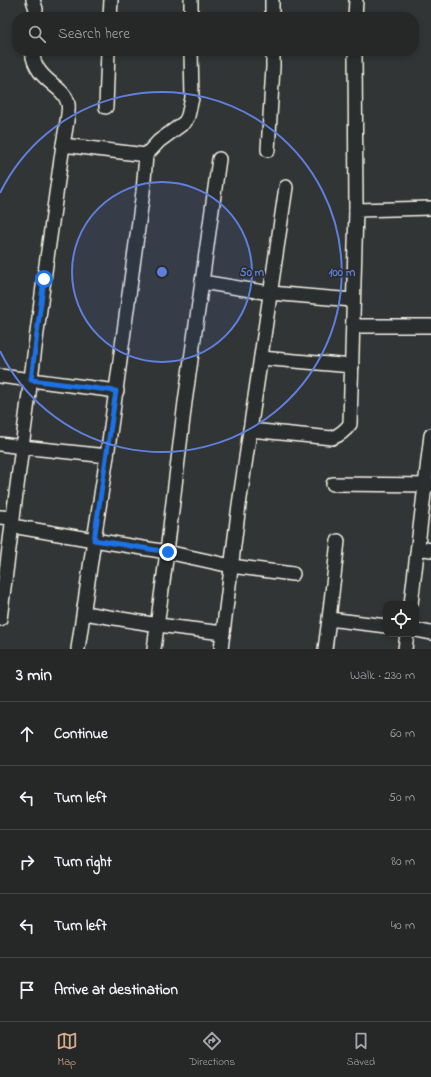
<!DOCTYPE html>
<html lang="en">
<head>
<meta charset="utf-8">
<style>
  :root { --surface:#262828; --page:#323434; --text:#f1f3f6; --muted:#a4a6a8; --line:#424445; --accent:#d6ab8b }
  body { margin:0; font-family:"Indie Flower",sans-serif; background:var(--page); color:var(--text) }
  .controls { position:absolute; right:12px; bottom:12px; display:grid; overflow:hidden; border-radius:8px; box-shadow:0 2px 6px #0003 }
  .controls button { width:36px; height:36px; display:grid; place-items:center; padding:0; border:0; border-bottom:1px solid var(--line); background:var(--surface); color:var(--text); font:20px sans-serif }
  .stop { position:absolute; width:12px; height:12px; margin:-9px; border:3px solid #1a73e8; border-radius:50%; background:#fff }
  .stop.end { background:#1a73e8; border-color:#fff; box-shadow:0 1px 4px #0008 }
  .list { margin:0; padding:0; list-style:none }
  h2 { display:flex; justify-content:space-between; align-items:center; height:52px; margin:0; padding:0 16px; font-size:17px }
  h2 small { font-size:13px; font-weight:400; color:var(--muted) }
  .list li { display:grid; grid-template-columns:26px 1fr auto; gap:12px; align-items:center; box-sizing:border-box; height:64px; padding:0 16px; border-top:1px solid var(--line) }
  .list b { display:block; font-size:15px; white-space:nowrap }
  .list em { font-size:13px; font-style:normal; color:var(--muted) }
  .icon { flex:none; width:22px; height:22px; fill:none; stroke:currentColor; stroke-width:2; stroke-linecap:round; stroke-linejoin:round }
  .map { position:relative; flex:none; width:431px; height:649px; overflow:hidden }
  .search { position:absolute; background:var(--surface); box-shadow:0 2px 6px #0003; left:12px; right:12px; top:12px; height:44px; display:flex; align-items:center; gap:10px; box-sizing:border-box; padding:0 14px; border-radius:16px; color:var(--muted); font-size:15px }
  .sheet { height:372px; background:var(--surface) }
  nav { display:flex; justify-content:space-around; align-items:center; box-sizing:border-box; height:56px; border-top:1px solid var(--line); background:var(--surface); font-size:11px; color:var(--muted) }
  nav a { display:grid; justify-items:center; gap:2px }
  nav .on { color:var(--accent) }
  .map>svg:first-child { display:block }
</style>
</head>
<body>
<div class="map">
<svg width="431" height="649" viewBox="0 0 431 649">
  <rect width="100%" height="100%" fill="#323535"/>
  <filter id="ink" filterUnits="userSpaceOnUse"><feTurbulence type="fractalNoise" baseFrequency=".025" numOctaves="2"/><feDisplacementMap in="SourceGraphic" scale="8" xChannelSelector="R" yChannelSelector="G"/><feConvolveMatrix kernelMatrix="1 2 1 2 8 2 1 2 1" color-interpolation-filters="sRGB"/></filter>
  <g filter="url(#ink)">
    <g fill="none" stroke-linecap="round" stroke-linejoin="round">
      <defs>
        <g id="minor">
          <polyline points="33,0 36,9 35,17"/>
          <polyline points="191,0 191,17"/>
          <polyline points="272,0 272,17"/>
          <polyline points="110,17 111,0"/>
          <polyline points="355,17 356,0"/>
          <path d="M32 51C35 82 65 85 68 104 70 110 64 137 63 145"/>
          <polyline points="355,51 356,210"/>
          <polyline points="106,107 108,51"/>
          <polyline points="268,150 273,67 273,51"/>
          <polyline points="146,155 63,145 44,279 22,447 107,456 94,540 167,552 154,649"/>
          <polyline points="219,159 202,282 270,293 353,300"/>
          <polyline points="202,282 185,402 167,552 231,566 293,574"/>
          <polyline points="353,326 431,326"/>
          <polyline points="261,358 352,366"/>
          <polyline points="0,376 117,391"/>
          <path d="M250 430 332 438C340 435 345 431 350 424L356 210 431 208"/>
          <polyline points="0,444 22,447 0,619"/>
          <polyline points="107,456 143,192 146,155 159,141 185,122 188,116 192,98 191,51"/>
          <polyline points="333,484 431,485"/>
          <polyline points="0,517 13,518"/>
          <polyline points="12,526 94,540 78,649"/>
          <polyline points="418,548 431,550"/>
          <polyline points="411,604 431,435"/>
          <polyline points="84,613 158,625 223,633"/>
          <polyline points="329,619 338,541"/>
          <polyline points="416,630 431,633"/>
          <polyline points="221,649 239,505 286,187"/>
          <polyline points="325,649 329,619 386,626"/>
          <polyline points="405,649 407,634"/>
        </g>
      </defs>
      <use href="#minor" stroke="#f4f1e8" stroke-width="16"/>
      <use href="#minor" stroke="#2a2d2e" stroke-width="13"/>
    </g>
  </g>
  <g fill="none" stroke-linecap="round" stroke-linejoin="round" filter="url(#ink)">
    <polyline stroke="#1a73e8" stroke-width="5" points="44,279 31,380 116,391 94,540 168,552"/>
  </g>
  <circle cx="162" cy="272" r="90" fill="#5e7fdd" fill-opacity=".12"/>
  <g fill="none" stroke="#5e7fdd" stroke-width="2">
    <circle cx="162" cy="272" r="90"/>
    <path d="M0 193A180 180 0 1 1 0 351"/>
  </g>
  <circle cx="162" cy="272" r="6" fill="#5e7fdd" stroke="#2a2d2e" stroke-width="2"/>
  <g font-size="12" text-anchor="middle" font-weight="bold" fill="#5e7fdd" stroke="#2a2d2e" stroke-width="3" stroke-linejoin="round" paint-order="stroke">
    <text x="252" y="276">50 m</text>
    <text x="342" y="276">100 m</text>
  </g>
</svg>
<div class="controls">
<button><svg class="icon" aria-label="locate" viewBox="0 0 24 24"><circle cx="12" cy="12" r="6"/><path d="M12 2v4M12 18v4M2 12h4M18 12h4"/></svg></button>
</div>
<div class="stop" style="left:44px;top:279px"></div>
<div class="stop end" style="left:168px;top:552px"></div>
<div class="search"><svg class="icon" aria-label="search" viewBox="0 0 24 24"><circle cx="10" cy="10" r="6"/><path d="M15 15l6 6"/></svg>Search here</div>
</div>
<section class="sheet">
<h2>3 min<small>Walk · 230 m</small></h2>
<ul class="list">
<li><svg class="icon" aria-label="ahead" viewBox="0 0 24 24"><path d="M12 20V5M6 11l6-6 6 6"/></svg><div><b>Continue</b></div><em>60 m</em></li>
<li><svg class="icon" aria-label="left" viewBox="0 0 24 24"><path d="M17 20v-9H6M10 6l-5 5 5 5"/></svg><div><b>Turn left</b></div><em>50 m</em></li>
<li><svg class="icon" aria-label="right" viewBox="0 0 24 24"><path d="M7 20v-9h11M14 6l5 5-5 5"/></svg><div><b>Turn right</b></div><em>80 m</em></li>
<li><svg class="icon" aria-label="left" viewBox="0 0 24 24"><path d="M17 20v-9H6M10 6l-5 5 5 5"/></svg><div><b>Turn left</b></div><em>40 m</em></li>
<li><svg class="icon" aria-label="arrive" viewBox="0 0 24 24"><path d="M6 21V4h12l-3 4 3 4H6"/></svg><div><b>Arrive at destination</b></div></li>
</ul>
</section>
<nav>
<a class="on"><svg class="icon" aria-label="map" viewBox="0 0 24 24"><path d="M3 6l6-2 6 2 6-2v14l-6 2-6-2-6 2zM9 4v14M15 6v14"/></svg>Map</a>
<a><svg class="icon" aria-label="directions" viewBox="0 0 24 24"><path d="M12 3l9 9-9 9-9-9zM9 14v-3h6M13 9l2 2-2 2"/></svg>Directions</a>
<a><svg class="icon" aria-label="saved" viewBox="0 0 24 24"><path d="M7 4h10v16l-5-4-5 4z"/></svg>Saved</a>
</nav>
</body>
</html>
